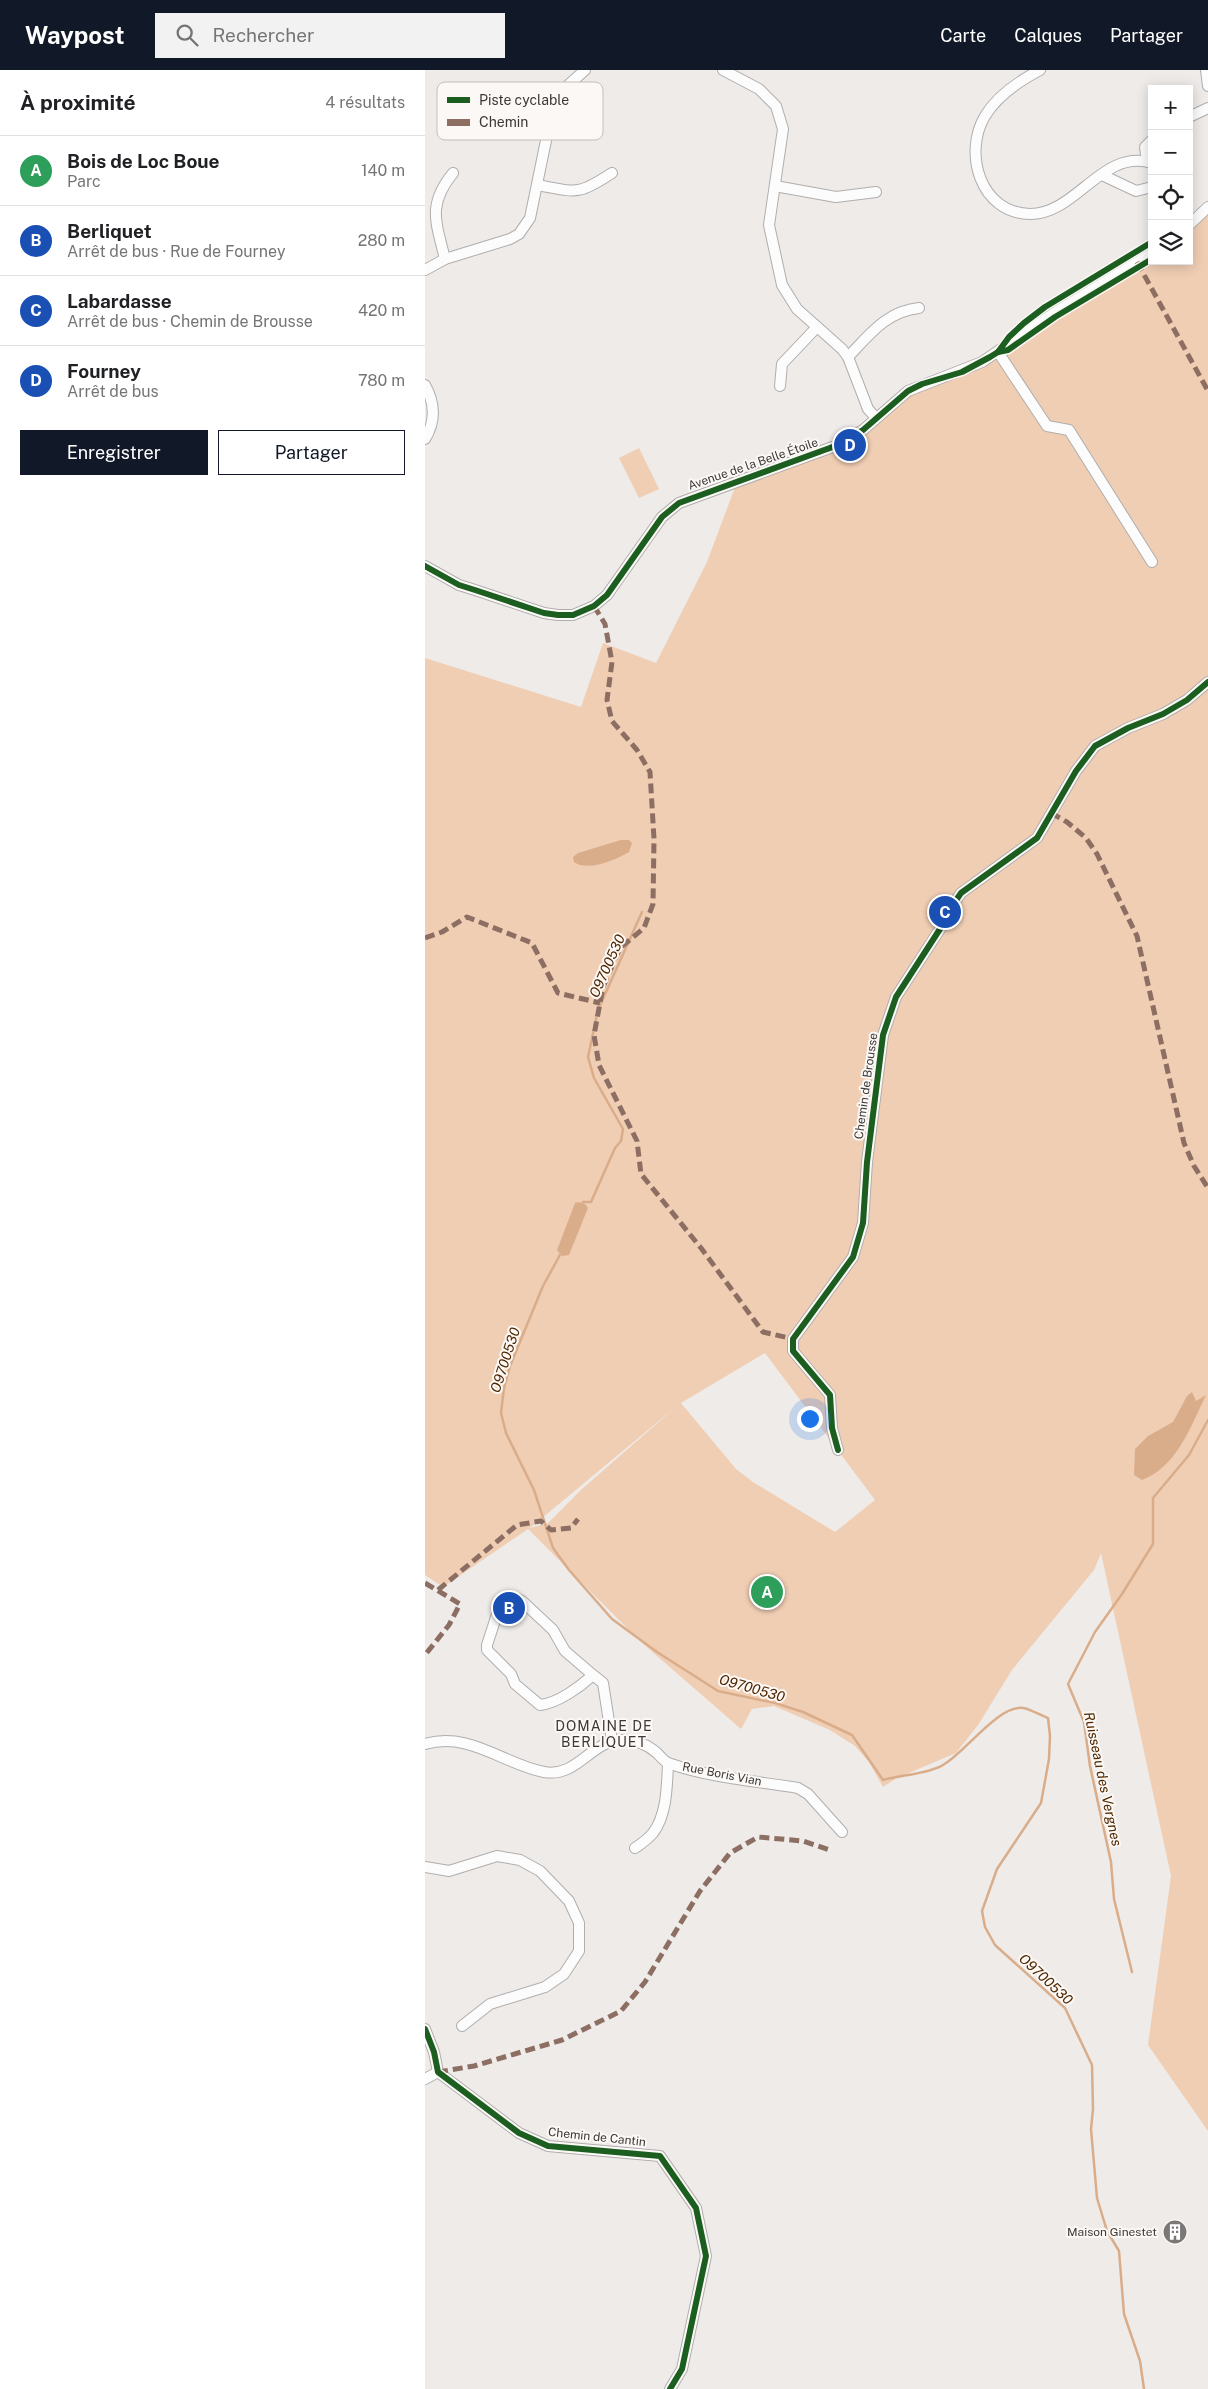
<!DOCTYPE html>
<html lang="fr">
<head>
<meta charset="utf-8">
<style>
  :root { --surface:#fff; --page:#f2f2f2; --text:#202124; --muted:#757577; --line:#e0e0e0; --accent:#111827 }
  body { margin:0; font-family:"Public Sans",sans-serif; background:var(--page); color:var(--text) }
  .controls { position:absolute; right:15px; top:15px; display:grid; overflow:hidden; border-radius:0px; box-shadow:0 2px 12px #0003 }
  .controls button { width:45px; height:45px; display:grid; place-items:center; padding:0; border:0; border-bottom:1px solid var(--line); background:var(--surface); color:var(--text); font:25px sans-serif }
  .you { position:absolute; left:384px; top:1348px; width:18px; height:18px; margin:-12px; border:4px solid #fff; border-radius:50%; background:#1a73e8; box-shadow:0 0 0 8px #1a73e833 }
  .badge { display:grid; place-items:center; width:32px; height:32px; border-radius:50%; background:var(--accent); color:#fff; font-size:16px; font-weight:700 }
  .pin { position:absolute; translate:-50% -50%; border:2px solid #fff; box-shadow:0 1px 5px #0006 }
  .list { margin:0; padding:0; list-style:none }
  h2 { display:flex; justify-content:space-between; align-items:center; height:65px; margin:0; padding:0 20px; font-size:21px }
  h2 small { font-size:16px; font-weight:400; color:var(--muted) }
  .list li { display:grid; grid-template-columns:32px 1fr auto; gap:15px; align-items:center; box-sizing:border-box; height:70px; padding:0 20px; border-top:1px solid var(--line) }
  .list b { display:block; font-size:19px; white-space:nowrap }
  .list p { margin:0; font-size:16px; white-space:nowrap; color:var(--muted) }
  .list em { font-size:16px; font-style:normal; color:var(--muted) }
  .actions { display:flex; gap:10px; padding:15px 20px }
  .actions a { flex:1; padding:11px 0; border:1px solid var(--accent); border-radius:0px; text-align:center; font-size:18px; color:var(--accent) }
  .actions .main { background:var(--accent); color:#fff }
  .icon { flex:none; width:28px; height:28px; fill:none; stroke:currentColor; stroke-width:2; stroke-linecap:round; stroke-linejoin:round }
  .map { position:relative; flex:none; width:783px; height:2319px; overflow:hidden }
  header { display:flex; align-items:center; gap:30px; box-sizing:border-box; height:70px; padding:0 25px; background:var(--accent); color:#fff }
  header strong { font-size:24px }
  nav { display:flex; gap:28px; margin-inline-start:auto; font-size:18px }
  .search { width:350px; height:45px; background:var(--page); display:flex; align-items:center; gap:12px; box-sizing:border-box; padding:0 18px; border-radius:0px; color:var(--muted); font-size:19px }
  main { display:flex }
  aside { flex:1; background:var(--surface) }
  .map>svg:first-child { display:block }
</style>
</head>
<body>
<header>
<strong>Waypost</strong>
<div class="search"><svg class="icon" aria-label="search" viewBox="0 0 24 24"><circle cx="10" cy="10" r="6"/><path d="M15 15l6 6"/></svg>Rechercher</div>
<nav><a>Carte</a><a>Calques</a><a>Partager</a></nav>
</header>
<main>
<aside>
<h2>À proximité<small>4 résultats</small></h2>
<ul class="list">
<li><span class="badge" style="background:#2e9e5b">A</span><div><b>Bois de Loc Boue</b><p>Parc</p></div><em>140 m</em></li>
<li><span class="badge" style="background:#1a4fb4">B</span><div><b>Berliquet</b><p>Arrêt de bus · Rue de Fourney</p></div><em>280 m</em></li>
<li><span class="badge" style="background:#1a4fb4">C</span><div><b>Labardasse</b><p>Arrêt de bus · Chemin de Brousse</p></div><em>420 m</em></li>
<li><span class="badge" style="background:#1a4fb4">D</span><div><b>Fourney</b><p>Arrêt de bus</p></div><em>780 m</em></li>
</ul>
<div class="actions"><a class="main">Enregistrer</a><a>Partager</a></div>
</aside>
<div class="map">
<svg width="783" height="2319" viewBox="0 0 783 2319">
  <rect width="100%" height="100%" fill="#eeebe9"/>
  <g fill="#f0ceb4" fill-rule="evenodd">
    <path d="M783 137V2061L723 1975 746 1806 676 1483 669 1500 587 1600 553 1655 531 1683 472 1708 458 1717 444 1692 430 1676 405 1660 349 1636 327 1639 316 1659 216 1572 103 1459 18 1517 0 1505V588L156 637 178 573 231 593 282 492 312 412 413 375 472 329 537 302 727 183V191H764V155ZM340 1283 450 1430 410 1462 328 1412 311 1399 256 1333ZM252 1336 157 1419 123 1453 105 1458Z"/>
    <polygon points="214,378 234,419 214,428 194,388"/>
  </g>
  <g fill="#daad8a">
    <path d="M196 770H204L207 773 204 782C191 790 162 802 149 792L148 787 153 783Z"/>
    <polygon points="153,1132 160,1134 163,1138 144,1185 137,1186 132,1180 150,1133"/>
    <path d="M767 1322 771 1331 781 1325C766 1356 752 1397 717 1410L709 1405 710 1379 723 1366 748 1352 762 1326Z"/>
  </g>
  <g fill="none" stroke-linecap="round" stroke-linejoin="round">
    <g stroke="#daad8a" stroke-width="2.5">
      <polyline points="157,1134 158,1132 166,1132 190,1078 196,1071 198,1059 169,1008 163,987 173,940 217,842"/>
      <path d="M136 1183 118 1216 85 1296 79 1318 76 1343 81 1363 109 1420 128 1478 144 1500 187 1549 232 1582 293 1621 350 1633 378 1642 427 1665 458 1710C475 1705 503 1704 518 1695 541 1682 573 1635 598 1638 605 1639 615 1645 623 1648L625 1666 624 1689 616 1733 572 1799 557 1841 560 1857 570 1875 640 1938 667 1995 668 2039 666 2059 672 2128 682 2161 694 2181 699 2244 715 2291 719 2319"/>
      <polyline points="707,1902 689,1829 686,1792 665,1696 659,1652 643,1614 670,1562 697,1524 728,1474 728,1428 764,1385 783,1350"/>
    </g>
    <defs>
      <g id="minor">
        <polyline points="298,0 334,19 351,36 358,59 344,155 357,215 372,239 417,279 423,287 443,339 451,348"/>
        <path d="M615 0C594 11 572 26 560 46 538 83 555 143 605 144 652 144 677 78 727 93"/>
        <polyline points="781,0 783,16"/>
        <polyline points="764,47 783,38"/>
        <polyline points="722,91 720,77 727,70"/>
        <polyline points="677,105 711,121 727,117"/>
        <path d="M112 115C152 122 152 126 187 103"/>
        <polyline points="350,116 411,127 451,122"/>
        <polyline points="764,155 783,137"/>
        <path d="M20 189C11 152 2 135 28 103"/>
        <polyline points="0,200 20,189 85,169 94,164 105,148 130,27 160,0"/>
        <polyline points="573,282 622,356 644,360 727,492"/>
        <path d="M423 287C444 265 462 241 494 238"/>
        <path d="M0 315C10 333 11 351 0 369"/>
        <polyline points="355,316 357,294 392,257"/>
        <polyline points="0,496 34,515 50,520 119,543 133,545 148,545 169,536 182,525 237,447 254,433 413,375 438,360 483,321 557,292 632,241 727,183"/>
        <polyline points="413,1380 407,1358 405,1325 368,1281 368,1269 428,1187 438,1153 442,1092 458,965 471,927 515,859 523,842 536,823 612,768 651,701 670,676 703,658 738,644 762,630 783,612"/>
        <path d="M168 1605 140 1581 128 1560 97 1531C89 1526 82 1530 75 1535L62 1575V1580L86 1604 90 1614 115 1635C133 1633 155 1617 168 1605L178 1613 187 1671"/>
        <path d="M0 1674C44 1661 78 1694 119 1702 153 1708 166 1670 197 1670 210 1670 222 1674 232 1683 236 1687 240 1693 246 1694 287 1708 331 1711 373 1718L383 1724 417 1762"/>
        <path d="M210 1778C216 1774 223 1769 228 1763 242 1745 242 1715 243 1693"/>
        <polyline points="0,1797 24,1801 72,1786 95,1790 115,1801 144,1831 154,1853 154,1881 139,1904 120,1917 65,1934 37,1956"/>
        <polyline points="0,1959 9,1982 13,2002 94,2063 123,2076 235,2086 271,2138 281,2186 257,2299 245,2319"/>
        <polyline points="0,2009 13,2002"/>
      </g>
    </defs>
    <use href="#minor" stroke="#b0aead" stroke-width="12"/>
    <use href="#minor" stroke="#fcfcfc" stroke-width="10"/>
    <g stroke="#8d6e63" stroke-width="5" stroke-dasharray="10 5" stroke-linecap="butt">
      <polyline points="712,192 783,321"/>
      <polyline points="169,536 180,554 187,592 182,630 187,651 212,680 225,702 229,769 228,834 219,858 195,878 178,917 169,965 174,995 212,1071 216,1104 276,1178 338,1262 368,1269"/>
      <polyline points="626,743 642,752 661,768 672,784 712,866 759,1073 769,1096 783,1118"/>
      <polyline points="0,868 17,862 42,847 107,873 133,923 175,933"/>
      <polyline points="0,1513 35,1534 24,1555 0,1585"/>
      <polyline points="13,1520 92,1455 116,1451 126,1460 146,1458 153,1449"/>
      <polyline points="13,2002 49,1996 137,1970 196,1941 220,1912 275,1821 305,1783 333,1767 378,1771 405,1780"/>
    </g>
    <defs>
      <g id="cycleway">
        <polyline points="573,282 583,280 630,247 727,189"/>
        <polyline points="0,496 34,515 50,520 119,543 133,545 148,545 169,536 182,525 237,447 254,433 413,375 438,360 483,321 497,314 537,302 565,287 573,282 584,267 599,253 620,237 727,172"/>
        <polyline points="413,1380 407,1358 405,1325 368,1281 368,1269 428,1187 438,1153 442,1092 458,965 471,927 515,859 523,842 536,823 612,768 651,701 670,676 703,658 738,644 762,630 783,612"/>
        <polyline points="0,1959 9,1982 13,2002 94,2063 123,2076 235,2086 271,2138 281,2186 257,2299 245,2319"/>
      </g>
    </defs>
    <use href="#cycleway" stroke="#fcf8f5" stroke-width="9"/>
    <use href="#cycleway" stroke="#1b5e20" stroke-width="6"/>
  </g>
  <defs>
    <symbol id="building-disc" viewBox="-11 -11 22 22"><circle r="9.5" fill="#7a7776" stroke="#fcf8f5"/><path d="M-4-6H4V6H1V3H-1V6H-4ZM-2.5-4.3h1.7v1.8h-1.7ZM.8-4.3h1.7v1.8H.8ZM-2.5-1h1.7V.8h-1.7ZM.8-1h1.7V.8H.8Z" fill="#fff"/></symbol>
  </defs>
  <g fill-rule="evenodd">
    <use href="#building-disc" x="736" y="2148" width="28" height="28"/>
  </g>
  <g text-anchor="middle" stroke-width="4" stroke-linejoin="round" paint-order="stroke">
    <g font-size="12" fill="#3b3938" stroke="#fcf8f5">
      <text transform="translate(328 394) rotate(-19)" y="4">Avenue de la Belle Étoile</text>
      <text transform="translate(441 1016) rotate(-82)" y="4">Chemin de Brousse</text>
      <text transform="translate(297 1704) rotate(11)" y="4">Rue Boris Vian</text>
      <text transform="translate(172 2067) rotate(6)" y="4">Chemin de Cantin</text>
    </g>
    <g font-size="12" fill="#3b3938" stroke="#fcf8f5" text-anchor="end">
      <text x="732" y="2166">Maison Ginestet</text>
    </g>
    <g font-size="14" font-style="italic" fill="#4f2700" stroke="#fcf8f5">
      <text transform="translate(182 896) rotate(-66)" y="5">O9700530</text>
      <text transform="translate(80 1290) rotate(-72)" y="5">O9700530</text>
      <text transform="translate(327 1618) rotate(16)" y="5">O9700530</text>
      <text transform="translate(678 1709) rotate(78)" y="5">Ruisseau des Vergnes</text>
      <text transform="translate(621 1909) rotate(43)" y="5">O9700530</text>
    </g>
    <g font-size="14" letter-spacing="1" fill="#3b3938" stroke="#fcf8f5">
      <text x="179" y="1661">DOMAINE DE<tspan x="179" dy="16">BERLIQUET</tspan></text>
    </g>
  </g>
  <rect x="12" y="12" width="166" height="58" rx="8" fill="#fcf8f5" stroke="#c2bfbc" stroke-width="1"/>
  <rect x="22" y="27" width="23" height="6" fill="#1b5e20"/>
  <rect x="22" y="49" width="23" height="7" fill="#8d6e63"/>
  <g font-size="14" fill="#3b3938">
    <text x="54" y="35">Piste cyclable</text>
    <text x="54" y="57">Chemin</text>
  </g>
</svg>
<div class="controls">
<button>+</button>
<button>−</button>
<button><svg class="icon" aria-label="locate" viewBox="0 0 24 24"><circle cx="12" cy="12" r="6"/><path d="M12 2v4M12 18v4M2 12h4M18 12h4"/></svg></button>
<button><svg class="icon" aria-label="layers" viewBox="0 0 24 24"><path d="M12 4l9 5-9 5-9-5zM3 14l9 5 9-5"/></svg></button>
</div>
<div class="you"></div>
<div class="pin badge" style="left:342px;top:1522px;background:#2e9e5b">A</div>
<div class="pin badge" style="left:84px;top:1538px;background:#1a4fb4">B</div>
<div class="pin badge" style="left:520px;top:842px;background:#1a4fb4">C</div>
<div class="pin badge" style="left:425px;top:375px;background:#1a4fb4">D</div>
</div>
</main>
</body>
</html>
